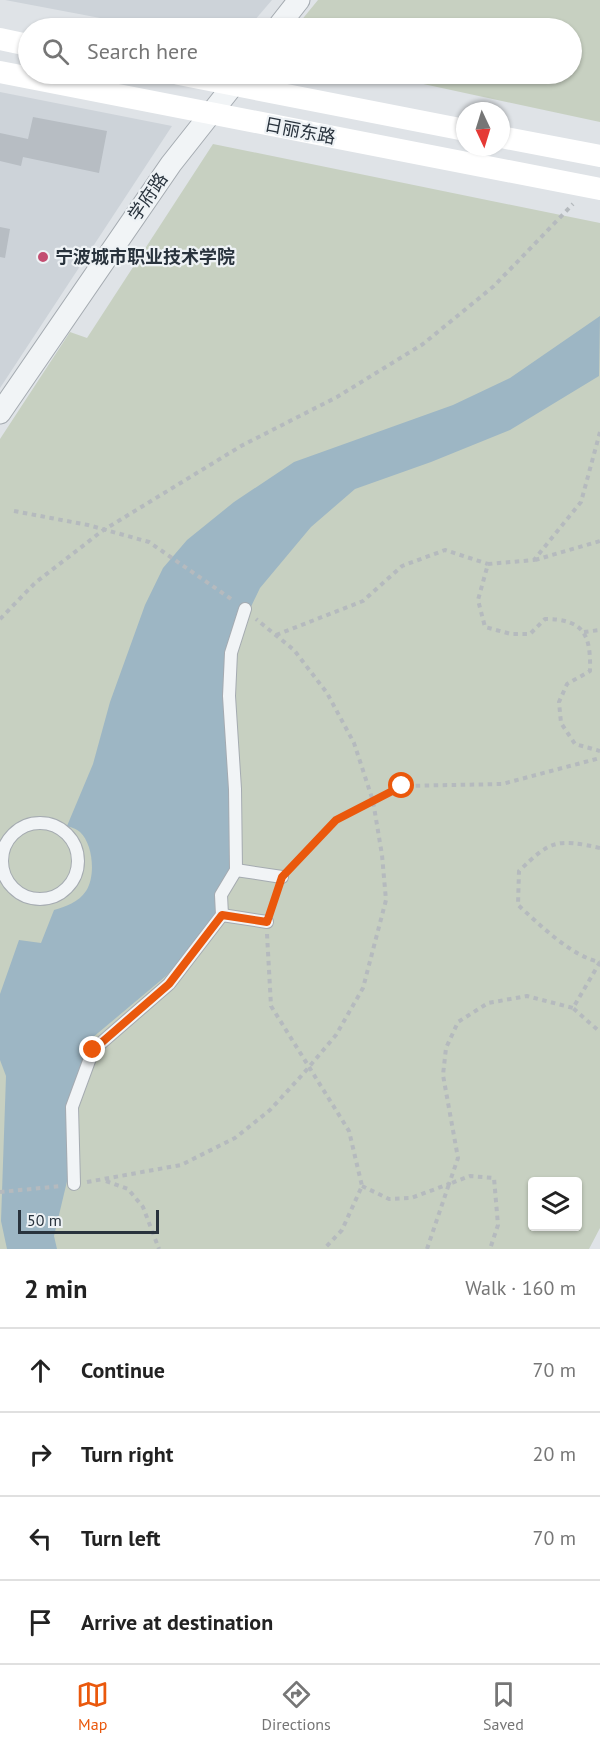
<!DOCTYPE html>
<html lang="en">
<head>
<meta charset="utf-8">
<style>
  :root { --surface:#fff; --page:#f2f2f2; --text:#222; --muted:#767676; --line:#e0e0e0; --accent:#ea580c }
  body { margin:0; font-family:"PT Sans","Noto Sans SC",sans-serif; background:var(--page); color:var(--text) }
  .controls { position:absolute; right:18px; bottom:18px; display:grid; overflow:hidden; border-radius:6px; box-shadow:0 2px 4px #0004 }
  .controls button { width:54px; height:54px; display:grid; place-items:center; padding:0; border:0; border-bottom:2px solid var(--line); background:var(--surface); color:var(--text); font:30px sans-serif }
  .compass { position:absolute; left:456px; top:102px; width:54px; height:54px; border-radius:50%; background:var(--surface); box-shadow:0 2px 4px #0004; rotate:176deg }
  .scale { position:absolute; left:18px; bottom:15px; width:141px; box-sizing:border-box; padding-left:6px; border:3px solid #29333d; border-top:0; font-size:16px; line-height:21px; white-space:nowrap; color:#29333d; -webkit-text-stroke:4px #eef2f5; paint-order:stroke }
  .stop { position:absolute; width:18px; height:18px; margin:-14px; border:4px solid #ea580c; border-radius:50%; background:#fff }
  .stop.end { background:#ea580c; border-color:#fff; box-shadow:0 2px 6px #0008 }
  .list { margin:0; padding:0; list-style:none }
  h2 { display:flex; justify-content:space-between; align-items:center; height:78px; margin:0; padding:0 24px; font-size:26px }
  h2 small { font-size:20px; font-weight:400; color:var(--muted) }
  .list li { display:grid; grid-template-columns:39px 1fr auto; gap:18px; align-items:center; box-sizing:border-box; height:84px; padding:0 24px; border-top:2px solid var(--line) }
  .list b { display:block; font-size:22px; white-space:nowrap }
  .list em { font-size:20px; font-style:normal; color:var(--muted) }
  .icon { flex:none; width:33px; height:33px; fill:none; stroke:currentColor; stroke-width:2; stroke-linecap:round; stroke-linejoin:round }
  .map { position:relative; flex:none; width:600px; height:1249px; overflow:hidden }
  .search { position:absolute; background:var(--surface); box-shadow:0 2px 4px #0004; left:18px; right:18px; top:18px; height:66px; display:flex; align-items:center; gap:15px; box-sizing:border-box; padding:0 21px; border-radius:33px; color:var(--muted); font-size:22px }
  .sheet { height:414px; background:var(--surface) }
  nav { display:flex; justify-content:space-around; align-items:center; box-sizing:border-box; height:84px; border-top:2px solid var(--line); background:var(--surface); font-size:16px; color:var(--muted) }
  nav a { display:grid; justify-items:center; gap:3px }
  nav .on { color:var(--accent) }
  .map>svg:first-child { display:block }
</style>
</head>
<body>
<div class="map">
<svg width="600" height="1249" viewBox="0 0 600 1249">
  <rect width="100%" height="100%" fill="#dfe3e7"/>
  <g fill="#cdd3d9">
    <polygon points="5,0 272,0 248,28 153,28"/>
    <polygon points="0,92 172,126 0,388"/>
  </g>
  <g fill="#c7d0c1" fill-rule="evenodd">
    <polygon points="318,0 600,0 600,122 377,74 572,74 572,28 295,28"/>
    <path d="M213 144 600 223V1228L589 1249H0V439L70 332 87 338ZM532 1182H578V1226H532Z"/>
  </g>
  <path fill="#9db6c4" d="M600 316 599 376 510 430 431 462 355 489 311 527 260 588 237 636 230 671 237 842 225 887 209 933 166 976 92 1038 84 1074 72 1107 73 1156 54 1236 57 1249H7L1 1221 6 1076 0 1060V994L19 940 41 943 54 910C65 907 79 902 86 891 96 876 93 844 80 832 77 829 70 827 67 826L93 764 110 702 145 605 163 568 187 540 234 502 294 462 453 405 510 378Z"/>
  <g fill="#b7bdc3">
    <polygon points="33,117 107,131 99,173 23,157 21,166 0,161 0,133 28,139"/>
    <polygon points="0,227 10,229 5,258 0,257"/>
  </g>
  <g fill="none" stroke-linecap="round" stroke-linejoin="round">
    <defs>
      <g id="pedestrian">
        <circle cx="40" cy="861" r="38"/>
        <polyline points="236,870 282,877"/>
        <polyline points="222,915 267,922"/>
        <polyline points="74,1184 72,1107 93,1050 169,984 222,915 221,895 236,870 235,789 229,696 231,653 245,609"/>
      </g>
      <g id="tertiary">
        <polyline points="277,28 299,0"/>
        <polyline points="0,413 171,164 242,74"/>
      </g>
    </defs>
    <use href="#pedestrian" stroke="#a5abb1" stroke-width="14"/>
    <use href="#tertiary" stroke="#a5abb1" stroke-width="23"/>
    <g stroke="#b5babe" stroke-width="4" stroke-dasharray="4.5 4.5" stroke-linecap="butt">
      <path d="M600 432 581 502 534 560 488 564 478 600 485 627 511 634H530L545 619C584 619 591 635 590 671L567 684 559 702 561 723 575 744 600 751"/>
      <polyline points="14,511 88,525 149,542 234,601"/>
      <polyline points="535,560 600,541"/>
      <polyline points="0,619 35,583 102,531 241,446 337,397 423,344 494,286 573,204"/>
      <polyline points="584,632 600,630"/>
      <polyline points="276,635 363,601 402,566 445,550 488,564"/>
      <path d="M600 848C556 838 550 841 519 871L518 905C539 924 572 957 600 962"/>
      <polyline points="291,867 336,820 402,786 502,784 600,758"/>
      <polyline points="271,910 277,891"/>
      <polyline points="267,934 271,1006 349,1131 362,1186 342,1230 324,1249"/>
      <polyline points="600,962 573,1008 600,1032"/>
      <polyline points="106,1181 128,1189 143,1207 159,1249"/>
      <polyline points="87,1182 181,1165 235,1138 270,1110 303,1074 336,1035 363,988 386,900 382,855 373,801 354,743 327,693 294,650 256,619"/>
      <polyline points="362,1186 389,1199 411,1198 449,1184 458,1158 443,1075 446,1048 458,1022 488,1003 527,996 573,1008"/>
      <polyline points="0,1192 62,1186"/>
      <polyline points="427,1249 449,1184 470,1176 494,1178 498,1225 490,1249"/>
    </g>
    <use href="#pedestrian" stroke="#f1f4f6" stroke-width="12"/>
    <use href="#tertiary" stroke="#f1f4f6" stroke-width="21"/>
    <g stroke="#fff" stroke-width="22">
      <polyline points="0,39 28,45"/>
      <polyline points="0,72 600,189"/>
      <polyline points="179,74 465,130"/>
      <polyline points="501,137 600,156"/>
    </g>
  </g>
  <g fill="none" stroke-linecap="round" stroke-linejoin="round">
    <polyline stroke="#ea580c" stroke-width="8" points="93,1050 169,984 222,915 267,922 282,877 336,820 402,786"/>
  </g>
  <circle fill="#c34d71" stroke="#eef2f5" stroke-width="2" cx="43" cy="257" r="6"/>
  <g text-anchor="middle" stroke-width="4.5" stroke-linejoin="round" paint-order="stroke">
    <g font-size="18" fill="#29333d" stroke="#eef2f5">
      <text transform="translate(300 131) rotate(11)" y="6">日丽东路</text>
      <text transform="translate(148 197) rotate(-55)" y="6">学府路</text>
    </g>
    <g font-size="18" font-weight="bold" fill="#29333d" stroke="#eef2f5" text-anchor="start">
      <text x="55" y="263">宁波城市职业技术学院</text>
    </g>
  </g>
</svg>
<div class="controls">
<button><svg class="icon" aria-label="layers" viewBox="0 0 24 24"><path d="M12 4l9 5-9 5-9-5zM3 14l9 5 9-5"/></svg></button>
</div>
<svg class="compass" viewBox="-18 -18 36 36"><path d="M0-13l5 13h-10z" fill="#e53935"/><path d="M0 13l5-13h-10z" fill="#767676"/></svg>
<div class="scale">50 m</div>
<div class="stop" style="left:402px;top:786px"></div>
<div class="stop end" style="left:93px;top:1050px"></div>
<div class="search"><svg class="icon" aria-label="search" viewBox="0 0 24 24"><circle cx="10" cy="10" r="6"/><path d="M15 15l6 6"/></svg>Search here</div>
</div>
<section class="sheet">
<h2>2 min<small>Walk · 160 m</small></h2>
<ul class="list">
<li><svg class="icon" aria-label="ahead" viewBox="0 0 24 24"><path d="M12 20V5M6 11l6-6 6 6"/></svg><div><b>Continue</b></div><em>70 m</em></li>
<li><svg class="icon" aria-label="right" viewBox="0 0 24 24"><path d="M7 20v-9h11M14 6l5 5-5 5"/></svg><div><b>Turn right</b></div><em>20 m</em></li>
<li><svg class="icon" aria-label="left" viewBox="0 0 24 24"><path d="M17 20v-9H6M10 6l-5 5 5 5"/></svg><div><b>Turn left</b></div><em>70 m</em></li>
<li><svg class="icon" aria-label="arrive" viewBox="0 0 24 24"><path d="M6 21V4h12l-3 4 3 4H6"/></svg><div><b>Arrive at destination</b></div></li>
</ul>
</section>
<nav>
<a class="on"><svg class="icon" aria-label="map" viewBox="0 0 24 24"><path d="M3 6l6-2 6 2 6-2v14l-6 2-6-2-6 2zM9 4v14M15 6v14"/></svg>Map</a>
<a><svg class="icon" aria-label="directions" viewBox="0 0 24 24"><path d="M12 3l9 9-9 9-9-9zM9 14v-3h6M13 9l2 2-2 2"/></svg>Directions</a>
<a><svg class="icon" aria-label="saved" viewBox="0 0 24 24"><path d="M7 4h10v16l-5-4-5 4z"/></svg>Saved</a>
</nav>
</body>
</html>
